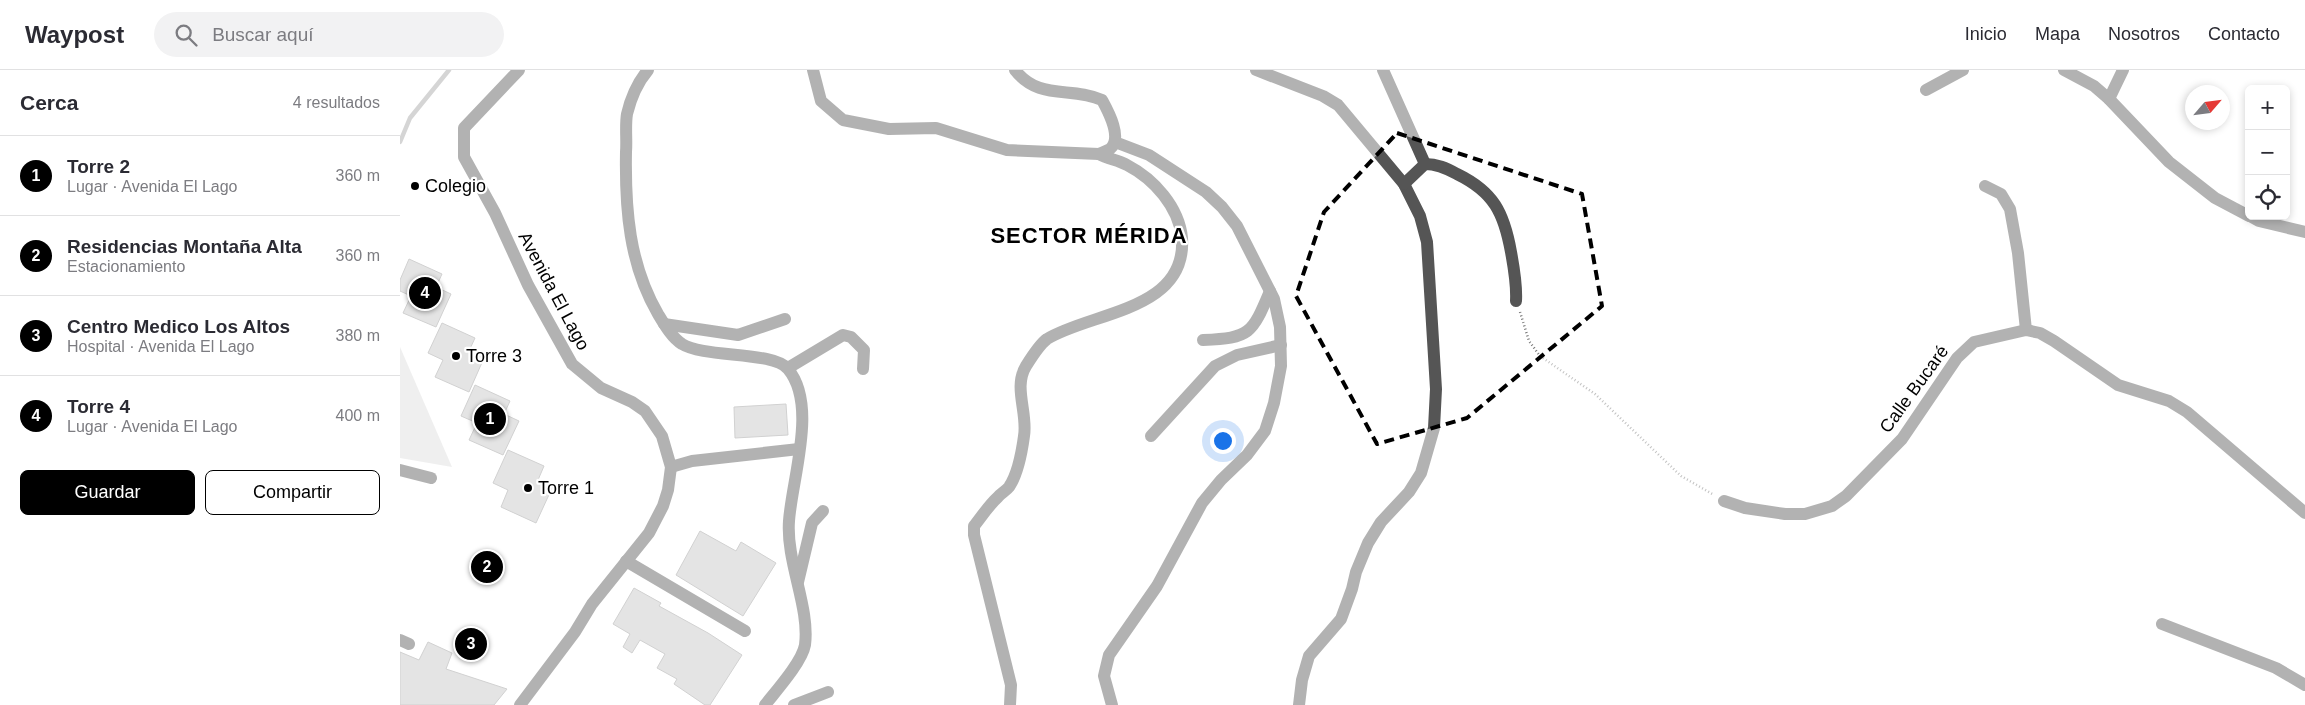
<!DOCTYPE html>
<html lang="es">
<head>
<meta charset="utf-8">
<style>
  :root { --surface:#fff; --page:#f2f2f3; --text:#2b2b33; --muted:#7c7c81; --line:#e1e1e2; --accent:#000 }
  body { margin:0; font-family:Helvetica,sans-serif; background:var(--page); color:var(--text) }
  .controls { position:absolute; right:15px; top:15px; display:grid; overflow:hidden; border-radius:8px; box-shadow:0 2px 8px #0003 }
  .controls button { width:45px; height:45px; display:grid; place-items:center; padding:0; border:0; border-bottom:1px solid var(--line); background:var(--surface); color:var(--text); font:25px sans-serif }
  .compass { position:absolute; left:1785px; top:15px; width:45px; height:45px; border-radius:50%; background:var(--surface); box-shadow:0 2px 8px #0003; rotate:62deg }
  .you { position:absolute; left:822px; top:370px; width:18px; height:18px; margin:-12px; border:4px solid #fff; border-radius:50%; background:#1a73e8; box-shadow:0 0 0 8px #1a73e833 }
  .badge { display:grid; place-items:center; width:32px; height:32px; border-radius:50%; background:var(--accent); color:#fff; font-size:16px; font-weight:700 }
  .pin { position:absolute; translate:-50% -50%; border:2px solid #fff; box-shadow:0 1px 5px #0006 }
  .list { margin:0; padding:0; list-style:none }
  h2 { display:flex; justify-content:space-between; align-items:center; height:65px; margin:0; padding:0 20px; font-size:21px }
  h2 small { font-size:16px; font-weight:400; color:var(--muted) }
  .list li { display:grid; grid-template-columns:32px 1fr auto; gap:15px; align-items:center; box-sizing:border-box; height:80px; padding:0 20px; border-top:1px solid var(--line) }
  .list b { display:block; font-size:19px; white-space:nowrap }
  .list p { margin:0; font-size:16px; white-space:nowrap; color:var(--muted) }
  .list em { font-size:16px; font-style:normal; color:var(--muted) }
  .actions { display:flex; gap:10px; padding:15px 20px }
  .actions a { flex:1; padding:11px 0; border:1px solid var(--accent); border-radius:8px; text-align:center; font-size:18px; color:var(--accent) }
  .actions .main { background:var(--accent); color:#fff }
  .icon { flex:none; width:28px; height:28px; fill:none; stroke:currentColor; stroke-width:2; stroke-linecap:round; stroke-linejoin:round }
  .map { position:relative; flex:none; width:1905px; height:635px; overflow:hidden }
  header { display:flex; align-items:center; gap:30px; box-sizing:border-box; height:70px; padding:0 25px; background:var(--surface); border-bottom:1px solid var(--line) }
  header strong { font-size:24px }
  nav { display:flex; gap:28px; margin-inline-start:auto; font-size:18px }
  .search { width:350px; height:45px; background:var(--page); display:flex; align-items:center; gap:12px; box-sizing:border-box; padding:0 18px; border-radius:28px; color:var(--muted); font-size:19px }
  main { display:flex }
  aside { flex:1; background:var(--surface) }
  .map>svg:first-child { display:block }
</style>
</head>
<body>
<header>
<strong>Waypost</strong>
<div class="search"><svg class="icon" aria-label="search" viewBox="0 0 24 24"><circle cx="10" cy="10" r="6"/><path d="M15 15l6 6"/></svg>Buscar aquí</div>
<nav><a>Inicio</a><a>Mapa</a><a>Nosotros</a><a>Contacto</a></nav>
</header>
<main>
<aside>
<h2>Cerca<small>4 resultados</small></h2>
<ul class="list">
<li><span class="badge">1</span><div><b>Torre 2</b><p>Lugar · Avenida El Lago</p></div><em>360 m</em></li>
<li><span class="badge">2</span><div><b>Residencias Montaña Alta</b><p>Estacionamiento</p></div><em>360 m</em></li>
<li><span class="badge">3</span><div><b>Centro Medico Los Altos</b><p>Hospital · Avenida El Lago</p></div><em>380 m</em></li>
<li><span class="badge">4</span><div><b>Torre 4</b><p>Lugar · Avenida El Lago</p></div><em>400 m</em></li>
</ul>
<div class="actions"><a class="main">Guardar</a><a>Compartir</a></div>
</aside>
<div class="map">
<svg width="1905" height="635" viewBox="0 0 1905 635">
  <rect width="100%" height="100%" fill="#fff"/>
  <polygon fill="#dcdcdc" points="0,277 52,397 0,388"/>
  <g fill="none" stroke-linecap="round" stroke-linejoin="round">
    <polyline stroke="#a3a3a3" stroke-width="4.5" points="0,72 10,48 49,0"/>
  </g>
  <g fill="#c4c4c4" stroke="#999">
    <polygon points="9,189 42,204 36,217 51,224 36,257 3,243 11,226 0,221 0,210"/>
    <polygon points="42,253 75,268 69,281 84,288 69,322 35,307 43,290 28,283"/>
    <polygon points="75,315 110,331 104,344 119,351 103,385 69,370 77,353 61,346"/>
    <polygon points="386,334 388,365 335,368 334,337"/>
    <polygon points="108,380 144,396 138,410 153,416 136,453 101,437 108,420 93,413"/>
    <polygon points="300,461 336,481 341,472 376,493 343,546 276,505"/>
    <polygon points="234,518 261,533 259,536 308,563 342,585 310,635 305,635 274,614 277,609 257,598 265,584 240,570 232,583 223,577 230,564 213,554"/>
    <polygon points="28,572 52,583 46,599 107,619 94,635 0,635 0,582 19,590"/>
  </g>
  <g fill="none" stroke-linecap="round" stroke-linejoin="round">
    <polyline stroke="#777" stroke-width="2.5" stroke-dasharray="1 2.5" stroke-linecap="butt" points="1120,242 1129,271 1140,286 1195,324 1281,406 1314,425"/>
    <g stroke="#555" stroke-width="12">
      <polyline points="119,0 64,58 64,87 95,143 128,215 172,294 201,318 232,332 245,341 262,366 271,397 268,420 263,436 249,463 192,534 175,562 120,635"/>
      <path d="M248 0C237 13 231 27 227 44 225 56 227 70 226 82 225 139 229 194 258 244 264 254 272 268 282 274 304 288 374 281 388 299 418 335 392 408 389 451 386 492 410 537 405 575 402 592 376 621 365 635"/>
      <path d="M413 0 421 31 443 50 489 59 536 58 607 80 699 84C702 82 707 81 710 79 723 68 708 41 702 30 671 16 639 31 615 0"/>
      <polyline points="856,0 923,26 938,35 1004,114 1020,146 1027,172 1036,319 1034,358 1021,403 1009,422 981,452 968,473 956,502 952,519 941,549 909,586 902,610 899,635"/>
      <polyline points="983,0 1025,94"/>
      <polyline points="1664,0 1694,16 1709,29 1769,92 1815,128 1849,146"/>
      <polyline points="1526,20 1563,0"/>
      <polyline points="1709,29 1723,0"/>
      <path d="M1004 114 1025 94C1037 94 1046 98 1057 104 1094 122 1104 143 1111 182 1114 199 1117 214 1116 231"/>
      <polyline points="1585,116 1601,124 1610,139 1618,183 1626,260"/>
      <polyline points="1850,146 1859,151 1905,162"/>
      <polyline points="264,254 338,265 385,249"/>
      <path d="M803 270C850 268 852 264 870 221"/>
      <polyline points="388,298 443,265 451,267 464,280 463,299"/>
      <polyline points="751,366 815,296 837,285 881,275"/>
      <polyline points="271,397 292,391 399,379"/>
      <polyline points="0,400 31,408"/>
      <polyline points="1324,431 1345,438 1385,444 1405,444 1432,436 1446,426 1502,369 1557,288 1574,272 1626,260 1640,263 1654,271 1718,315 1769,331 1787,342 1905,443"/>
      <polyline points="226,491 345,561"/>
      <polyline points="398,512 412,453 423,441"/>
      <polyline points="1762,554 1876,598 1905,615"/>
      <polyline points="0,570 9,574"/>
      <polyline points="394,635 428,622"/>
      <path d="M610 635 611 615 574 465V456C582 446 589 435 598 427 601 423 606 421 609 417 618 404 622 381 624 366 628 343 613 317 626 296 631 288 640 274 647 269 691 242 787 241 782 168 779 137 754 109 727 95 718 90 708 89 699 84"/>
      <polyline points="712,635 704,606 709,585 757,516 802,433 821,410 847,385 865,361 874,333 881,296 880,257 874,229 837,156 822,137 806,122 749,85 715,72"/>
    </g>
  </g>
  <path d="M0 0H1905V635H0ZM997 63 1182 124 1202 236 1067 348 977 374 896 226 924 142Z" fill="#fff" fill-opacity=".55" fill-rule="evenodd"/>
  <path fill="none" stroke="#000" stroke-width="4" stroke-dasharray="10 6" stroke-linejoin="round" d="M997 63 1182 124 1202 236 1067 348 977 374 896 226 924 142Z"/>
  <g fill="#000" stroke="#fff" stroke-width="2">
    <circle cx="15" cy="116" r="5"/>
    <circle cx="56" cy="286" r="5"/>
    <circle cx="128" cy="418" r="5"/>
  </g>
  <g text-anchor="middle" stroke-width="4.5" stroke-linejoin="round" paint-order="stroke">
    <g font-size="18" fill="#000" stroke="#fff" text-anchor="start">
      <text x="25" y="122">Colegio</text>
      <text x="66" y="292">Torre 3</text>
      <text x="138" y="424">Torre 1</text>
    </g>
    <g font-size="18" fill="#000" stroke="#fff">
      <text transform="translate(154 221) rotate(62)" y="6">Avenida El Lago</text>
      <text transform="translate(1514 319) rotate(-54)" y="6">Calle Bucaré</text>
    </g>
    <g font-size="22" font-weight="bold" letter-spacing="1" fill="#000" stroke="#fff">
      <text x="689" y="173">SECTOR MÉRIDA</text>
    </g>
  </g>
</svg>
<div class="controls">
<button>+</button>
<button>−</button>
<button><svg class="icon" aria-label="locate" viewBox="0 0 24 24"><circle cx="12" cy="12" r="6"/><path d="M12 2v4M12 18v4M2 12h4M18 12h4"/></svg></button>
</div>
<svg class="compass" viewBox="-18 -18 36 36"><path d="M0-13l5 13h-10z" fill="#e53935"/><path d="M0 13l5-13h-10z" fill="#7c7c81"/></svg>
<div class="you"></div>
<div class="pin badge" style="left:90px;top:349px">1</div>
<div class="pin badge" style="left:87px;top:497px">2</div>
<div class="pin badge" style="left:71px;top:574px">3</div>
<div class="pin badge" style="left:25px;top:223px">4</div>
</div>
</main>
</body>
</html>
